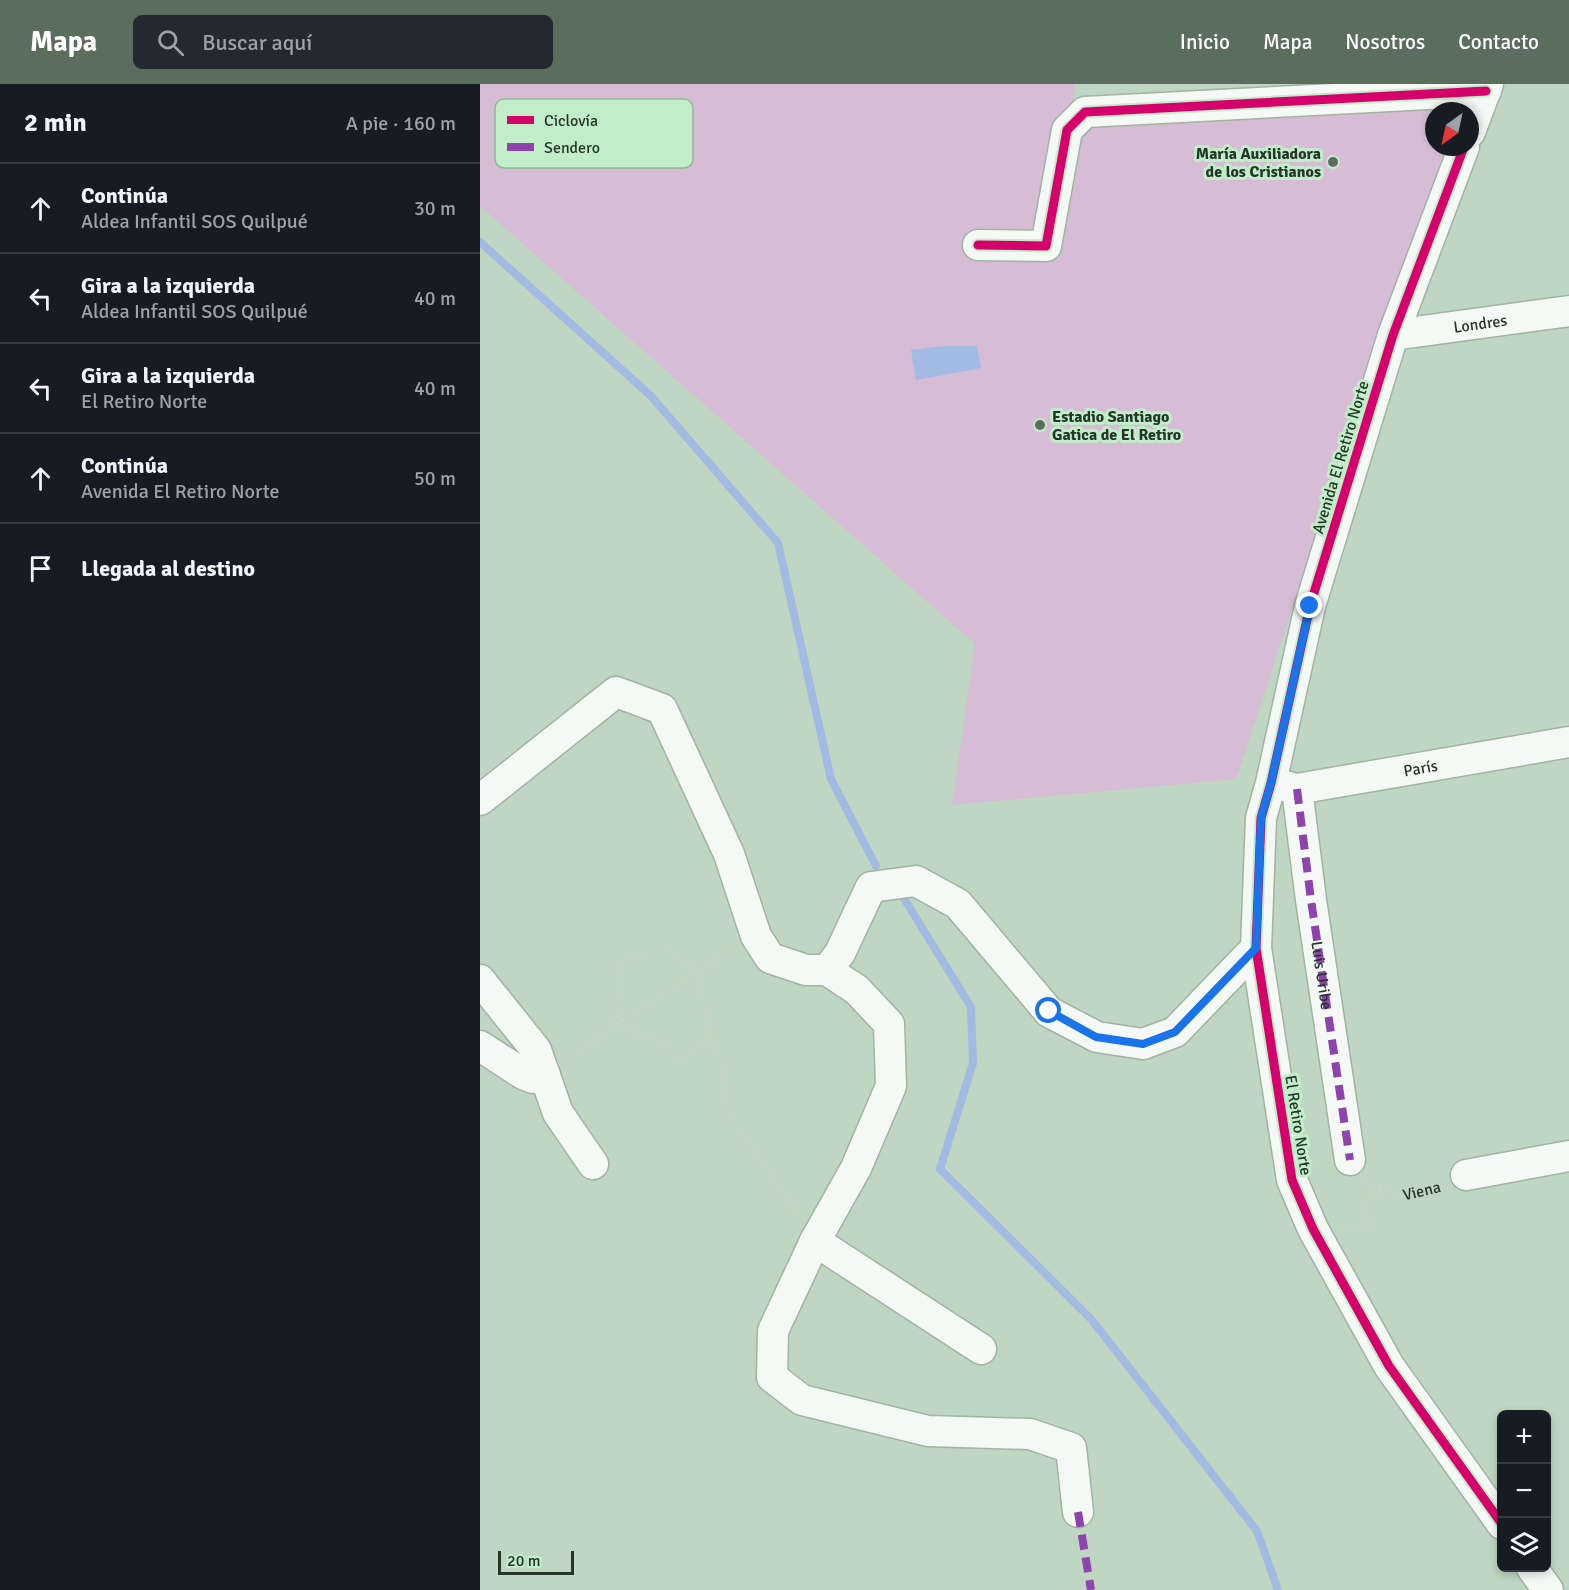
<!DOCTYPE html>
<html lang="es">
<head>
<meta charset="utf-8">
<style>
  :root { --surface:#171b24; --page:#242831; --text:#f1f3f6; --muted:#9ea1a6; --line:#363941; --accent:#5b6e5e }
  body { margin:0; font-family:Signika,sans-serif; background:var(--page); color:var(--text) }
  .controls { position:absolute; right:18px; bottom:18px; display:grid; overflow:hidden; border-radius:9px; box-shadow:0 3px 9px #0003 }
  .controls button { width:54px; height:54px; display:grid; place-items:center; padding:0; border:0; border-bottom:2px solid var(--line); background:var(--surface); color:var(--text); font:30px sans-serif }
  .compass { position:absolute; left:945px; top:18px; width:54px; height:54px; border-radius:50%; background:var(--surface); box-shadow:0 3px 9px #0003; rotate:213deg }
  .scale { position:absolute; left:18px; bottom:15px; width:76px; box-sizing:border-box; padding-left:6px; border:3px solid #253628; border-top:0; font-size:16px; line-height:21px; white-space:nowrap; color:#253628; -webkit-text-stroke:4px #c1eec9; paint-order:stroke }
  .stop { position:absolute; width:18px; height:18px; margin:-14px; border:4px solid #1a73e8; border-radius:50%; background:#fff }
  .stop.end { background:#1a73e8; border-color:#fff; box-shadow:0 2px 6px #0008 }
  .list { margin:0; padding:0; list-style:none }
  h2 { display:flex; justify-content:space-between; align-items:center; height:78px; margin:0; padding:0 24px; font-size:26px }
  h2 small { font-size:20px; font-weight:400; color:var(--muted) }
  .list li { display:grid; grid-template-columns:39px 1fr auto; gap:18px; align-items:center; box-sizing:border-box; height:90px; padding:0 24px; border-top:2px solid var(--line) }
  .list b { display:block; font-size:22px; white-space:nowrap }
  .list p { margin:0; font-size:20px; white-space:nowrap; color:var(--muted) }
  .list em { font-size:20px; font-style:normal; color:var(--muted) }
  .icon { flex:none; width:33px; height:33px; fill:none; stroke:currentColor; stroke-width:2; stroke-linecap:round; stroke-linejoin:round }
  .map { position:relative; flex:none; width:1089px; height:1506px; overflow:hidden }
  header { display:flex; align-items:center; gap:36px; box-sizing:border-box; height:84px; padding:0 30px; background:var(--accent); color:#fff }
  header strong { font-size:28px }
  nav { display:flex; gap:33px; margin-inline-start:auto; font-size:21px }
  .search { width:420px; height:54px; background:var(--page); display:flex; align-items:center; gap:15px; box-sizing:border-box; padding:0 21px; border-radius:9px; color:var(--muted); font-size:22px }
  main { display:flex }
  aside { flex:1; background:var(--surface) }
  .map>svg:first-child { display:block }
</style>
</head>
<body>
<header>
<strong>Mapa</strong>
<div class="search"><svg class="icon" aria-label="search" viewBox="0 0 24 24"><circle cx="10" cy="10" r="6"/><path d="M15 15l6 6"/></svg>Buscar aquí</div>
<nav><a>Inicio</a><a>Mapa</a><a>Nosotros</a><a>Contacto</a></nav>
</header>
<main>
<aside>
<h2>2 min<small>A pie · 160 m</small></h2>
<ul class="list">
<li><svg class="icon" aria-label="ahead" viewBox="0 0 24 24"><path d="M12 20V5M6 11l6-6 6 6"/></svg><div><b>Continúa</b><p>Aldea Infantil SOS Quilpué</p></div><em>30 m</em></li>
<li><svg class="icon" aria-label="left" viewBox="0 0 24 24"><path d="M17 20v-9H6M10 6l-5 5 5 5"/></svg><div><b>Gira a la izquierda</b><p>Aldea Infantil SOS Quilpué</p></div><em>40 m</em></li>
<li><svg class="icon" aria-label="left" viewBox="0 0 24 24"><path d="M17 20v-9H6M10 6l-5 5 5 5"/></svg><div><b>Gira a la izquierda</b><p>El Retiro Norte</p></div><em>40 m</em></li>
<li><svg class="icon" aria-label="ahead" viewBox="0 0 24 24"><path d="M12 20V5M6 11l6-6 6 6"/></svg><div><b>Continúa</b><p>Avenida El Retiro Norte</p></div><em>50 m</em></li>
<li><svg class="icon" aria-label="arrive" viewBox="0 0 24 24"><path d="M6 21V4h12l-3 4 3 4H6"/></svg><div><b>Llegada al destino</b></div></li>
</ul>
</aside>
<div class="map">
<svg width="1089" height="1506" viewBox="0 0 1089 1506">
  <rect width="100%" height="100%" fill="#bed6c2"/>
  <polygon fill="#d6bcd4" points="0,0 595,0 592,35 977,25 977,27 954,27 954,63 965,63 756,695 472,721 495,560 0,122"/>
  <polygon fill="#a3bae3" points="464,262 497,262 501,284 436,296 431,266"/>
  <g fill="none" stroke-linecap="round" stroke-linejoin="round">
    <g stroke="#a3bae3" stroke-width="8">
      <polyline points="0,158 171,312 298,459 351,695 396,782"/>
      <polyline points="423,813 491,923 493,979 460,1085 611,1235 777,1447 798,1506"/>
    </g>
    <defs>
      <g id="minor">
        <polyline points="990,48 1008,0"/>
        <polyline points="984,63 913,251 830,522 791,699 781,734 776,864 812,1096 833,1145 909,1282 1022,1440"/>
        <polyline points="498,161 566,162 587,46 605,28 1006,7"/>
        <path id="s2" d="M913 251 1089 227"/>
        <path id="s3" d="M797 700 817 705 1089 658"/>
        <path id="s4" d="M817 705 831 816 870 1076"/>
        <polyline points="0,716 136,608 182,625 249,770 276,852 290,874 326,886 347,886 360,869 391,803 436,797 478,820 569,928 617,953 663,960 695,948 776,864"/>
        <polyline points="347,886 377,906 409,940 411,1002 376,1084 335,1157 293,1247 292,1293 322,1316 448,1347 550,1350 591,1364 598,1428"/>
        <polyline points="0,896 56,966 78,1029 113,1080"/>
        <polyline points="0,962 43,990 53,994 65,991"/>
        <polyline points="986,1091 1089,1072"/>
        <polyline points="335,1157 501,1265"/>
        <polyline points="1052,1484 1068,1506"/>
      </g>
    </defs>
    <use href="#minor" stroke="#a1b3a3" stroke-width="33"/>
    <g stroke="#ccd3cd" stroke-width="4" stroke-dasharray="1.5 4.5" stroke-linecap="butt">
      <polyline points="136,940 140,878 189,865 218,888 229,955"/>
      <polyline points="137,940 254,865"/>
      <polyline points="88,975 136,940 184,959 200,978 229,955 242,973 243,1014 255,1044 272,1061 318,1131"/>
      <path id="s1" d="M884 1096 887 1101 907 1104 917 1112 964 1101"/>
      <polyline points="863,1145 892,1145 882,1120 907,1104"/>
    </g>
    <use href="#minor" stroke="#f5f9f6" stroke-width="30"/>
    <g stroke="#8e44ad" stroke-width="8" stroke-dasharray="15 8" stroke-linecap="butt">
      <polyline points="817,705 831,816 870,1076"/>
      <polyline points="598,1428 611,1506"/>
    </g>
    <defs>
      <g id="cycleway">
        <polyline points="984,63 913,251 830,522 791,699 781,734 776,864 812,1096 833,1145 909,1282 1022,1440"/>
        <polyline points="498,161 566,162 587,46 605,28 1006,7"/>
      </g>
    </defs>
    <use href="#cycleway" stroke="#c1eec9" stroke-width="13"/>
    <use href="#cycleway" stroke="#d6006c" stroke-width="9"/>
  </g>
  <g fill="none" stroke-linecap="round" stroke-linejoin="round">
    <polyline stroke="#1a73e8" stroke-width="8" points="569,927 616,953 663,960 695,948 776,864 781,734 791,699 830,522"/>
  </g>
  <g fill="#5b6e5e" stroke="#c1eec9" stroke-width="2">
    <circle cx="853" cy="78" r="6"/>
    <circle cx="560" cy="341" r="6"/>
  </g>
  <g text-anchor="middle" stroke-width="6" stroke-linejoin="round" paint-order="stroke">
    <g font-size="16" font-weight="bold" fill="#253628" stroke="#c1eec9" text-anchor="end">
      <text x="841" y="75">María Auxiliadora<tspan x="841" dy="18">de los Cristianos</tspan></text>
      <text x="572" y="338" text-anchor="start">Estadio Santiago<tspan x="572" dy="18">Gatica de El Retiro</tspan></text>
    </g>
    <g font-size="16" fill="#253628" stroke="#c1eec9">
      <text dy="6" stroke="none"><textPath href="#s2" startOffset="88">Londres</textPath></text>
      <text transform="translate(860 373) rotate(-73)" y="6">Avenida El Retiro Norte</text>
      <text dy="6" stroke="none"><textPath href="#s3" startOffset="146">París</textPath></text>
      <text dy="6" stroke="none"><textPath href="#s4" startOffset="188">Luis Uribe</textPath></text>
      <text transform="translate(819 1041) rotate(81)" y="6">El Retiro Norte</text>
      <text dy="6" stroke="none"><textPath href="#s1" startOffset="64">Viena</textPath></text>
    </g>
  </g>
  <rect x="15" y="15" width="198" height="69" rx="9" fill="#c1eec9" stroke="#92b799" stroke-width="1.5"/>
  <rect x="27" y="32" width="27" height="8" fill="#d6006c"/>
  <rect x="27" y="59" width="27" height="8" fill="#8e44ad"/>
  <g font-size="16" fill="#253628">
    <text x="64" y="42">Ciclovía</text>
    <text x="64" y="69">Sendero</text>
  </g>
</svg>
<div class="controls">
<button>+</button>
<button>−</button>
<button><svg class="icon" aria-label="layers" viewBox="0 0 24 24"><path d="M12 4l9 5-9 5-9-5zM3 14l9 5 9-5"/></svg></button>
</div>
<svg class="compass" viewBox="-18 -18 36 36"><path d="M0-13l5 13h-10z" fill="#e53935"/><path d="M0 13l5-13h-10z" fill="#9ea1a6"/></svg>
<div class="scale">20 m</div>
<div class="stop" style="left:569px;top:927px"></div>
<div class="stop end" style="left:830px;top:522px"></div>
</div>
</main>
</body>
</html>
